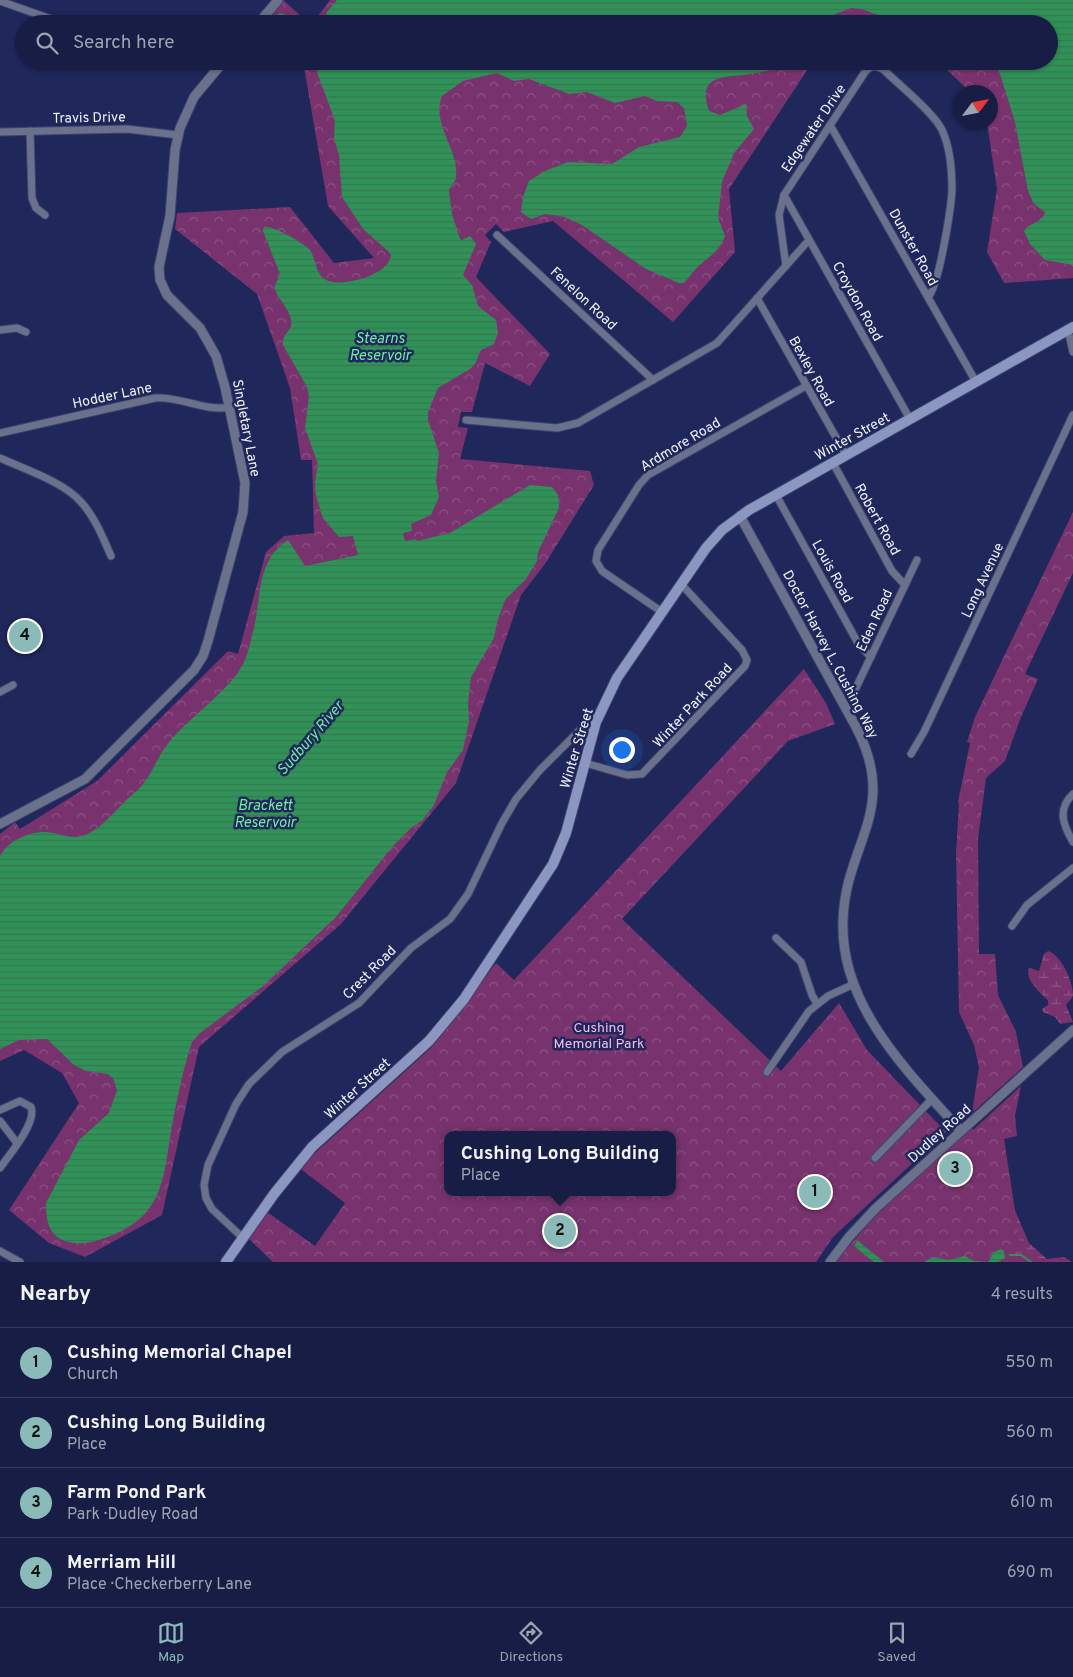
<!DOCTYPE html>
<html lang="en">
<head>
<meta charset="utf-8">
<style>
  :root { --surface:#171d44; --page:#20264b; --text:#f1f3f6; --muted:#9ea2b2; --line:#363b5d; --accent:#8bbbb9 }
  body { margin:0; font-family:Overpass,sans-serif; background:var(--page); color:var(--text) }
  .compass { position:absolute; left:953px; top:85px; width:45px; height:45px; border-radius:50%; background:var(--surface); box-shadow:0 1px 4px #0004; rotate:58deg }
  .you { position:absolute; left:621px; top:749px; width:18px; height:18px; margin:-12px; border:4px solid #fff; border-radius:50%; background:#1a73e8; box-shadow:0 0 0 8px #1a73e833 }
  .badge { display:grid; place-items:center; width:32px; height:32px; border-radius:50%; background:var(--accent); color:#111; font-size:16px; font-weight:700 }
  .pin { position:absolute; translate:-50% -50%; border:2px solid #fff; box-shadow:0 1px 5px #0006 }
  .popup { position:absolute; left:444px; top:1131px; width:232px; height:65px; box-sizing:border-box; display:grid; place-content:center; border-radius:10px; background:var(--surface); filter:drop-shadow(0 1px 4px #0005); font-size:16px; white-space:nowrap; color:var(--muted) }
  .popup b { font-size:19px; color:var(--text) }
  .popup::after { content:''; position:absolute; left:50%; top:100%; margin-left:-10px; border:10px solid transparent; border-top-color:var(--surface) }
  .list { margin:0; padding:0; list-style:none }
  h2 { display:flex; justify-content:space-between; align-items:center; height:65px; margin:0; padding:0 20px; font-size:21px }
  h2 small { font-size:16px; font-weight:400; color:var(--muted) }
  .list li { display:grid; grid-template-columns:32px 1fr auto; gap:15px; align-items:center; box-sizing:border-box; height:70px; padding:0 20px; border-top:1px solid var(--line) }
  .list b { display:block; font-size:19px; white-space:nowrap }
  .list p { margin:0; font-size:16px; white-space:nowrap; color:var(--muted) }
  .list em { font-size:16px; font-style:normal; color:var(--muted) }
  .icon { flex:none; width:28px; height:28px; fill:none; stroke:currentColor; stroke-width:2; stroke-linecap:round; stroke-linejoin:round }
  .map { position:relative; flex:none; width:1073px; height:1262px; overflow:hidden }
  .search { position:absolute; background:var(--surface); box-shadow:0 1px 4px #0004; left:15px; right:15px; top:15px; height:55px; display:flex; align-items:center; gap:12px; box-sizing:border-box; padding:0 18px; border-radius:28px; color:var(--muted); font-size:19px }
  .sheet { height:345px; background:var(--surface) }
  nav { display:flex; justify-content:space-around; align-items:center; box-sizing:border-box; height:70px; border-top:1px solid var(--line); background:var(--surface); font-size:14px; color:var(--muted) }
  nav a { display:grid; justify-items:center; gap:2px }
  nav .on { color:var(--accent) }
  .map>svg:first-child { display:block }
</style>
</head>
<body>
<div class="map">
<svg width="1073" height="1262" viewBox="0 0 1073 1262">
  <defs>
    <pattern id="wetland-marsh" width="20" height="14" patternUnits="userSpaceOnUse" patternTransform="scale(1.25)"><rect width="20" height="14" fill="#78336e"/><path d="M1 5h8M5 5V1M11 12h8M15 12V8" fill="none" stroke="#8c5183"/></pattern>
    <pattern id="park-crowns" width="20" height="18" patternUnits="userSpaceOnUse" patternTransform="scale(1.25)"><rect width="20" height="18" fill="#78336e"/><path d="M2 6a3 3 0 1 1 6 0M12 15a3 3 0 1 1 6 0" fill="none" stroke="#8c5183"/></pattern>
    <pattern id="water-rules" width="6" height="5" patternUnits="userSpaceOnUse" patternTransform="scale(1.25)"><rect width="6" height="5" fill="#2f9257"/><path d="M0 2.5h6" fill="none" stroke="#397552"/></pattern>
  </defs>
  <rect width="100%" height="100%" fill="#1f275b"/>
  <g fill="url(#wetland-marsh)">
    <path d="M1048 951C1061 955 1073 981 1073 995 1072 999 1069 1001 1066 1005L1073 1022 1060 1024 1055 1017 1043 1012 1042 1009 1048 1005V1000C1040 993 1024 978 1029 968L1039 971 1044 954Z"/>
    <polygon points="1013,1206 1029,1243 1047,1259 1064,1257 1072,1262 1010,1262"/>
  </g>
  <g fill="url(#park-crowns)" fill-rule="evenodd">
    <polygon points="282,0 283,0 310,24 264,24"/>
    <polygon points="330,0 1073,0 1073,278 1004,283 987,252 997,189 987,123 990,122 990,92 970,92 938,61 1049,61 1049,24 869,24 849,19 840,24 312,24"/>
    <polygon points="303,61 813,61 729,189 735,252 673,322 553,221 504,232 496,224 485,235 491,242 476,277 550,354 530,386 485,363 472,412 461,412 458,427 468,428 460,459 590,471 594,485 545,564 521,595 456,783 341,924 199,1047 162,1215 85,1257 49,1243 9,1210 79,1103 62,1073 24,1050 0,1061 0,834 15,822 20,829 97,781 228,651 238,654 266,552 284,536 314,533 312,460 301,460 290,388 257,294 175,229 177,213 290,207 334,263 374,258 328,206"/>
    <polygon points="1073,512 1073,573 1025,674 1038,679 1021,717 1005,761 986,778 978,839 979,954 995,954 998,995 1016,1032 1023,1067 972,1113 979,1067 974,1045 959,1012 956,853 959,804 958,802 970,743 967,742 975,717"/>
    <path d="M804 669 826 703 835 724 788 741 622 919 781 1071 839 1003 867 1050 946 1132 833 1237 816 1262H273L249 1239 267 1212 315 1246 345 1203 301 1169 314 1154 433 1046 496 963 514 980ZM448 1135H672V1192H448Z"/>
    <polygon points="1021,1086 1015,1116 1017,1136 1004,1139 1023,1262 835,1262 877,1214 972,1127 973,1130"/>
  </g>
  <g fill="url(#water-rules)">
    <path d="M337 0H1073V265L1045 260 1030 244 1024 231C1030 222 1043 223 1045 212L1034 204 1028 191 1015 122 1000 74 993 61H1049V24H904L861 9 851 8 833 15 826 24H323L327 12Z"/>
    <polygon points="280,13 290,16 300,24 271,24 272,19"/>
    <path d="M313 61H796C782 68 765 72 750 74 728 78 695 72 709 111L720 115 746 104 747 116 754 129 734 153 722 182 718 218 725 236C718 255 707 256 695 270 691 274 688 279 684 283H679L646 269 582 225 565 217 545 214 531 219 521 212 523 197 529 181 545 171 568 162 612 164 639 147 680 137 687 126 684 108 677 102 657 101 645 96 615 103 587 92 569 94 529 79 514 81 497 73 463 81 442 96C431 125 459 148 456 177 456 182 451 185 449 190L452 214 460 239 462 240 470 236 476 244 463 275 472 285 478 306 496 320 498 333 494 344 481 350 475 364 470 369 438 388 428 412V420L439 453 436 481 439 497 431 515 411 524 412 531 403 533 405 541 416 539 417 541 450 533 530 485 552 487 558 495 559 508 538 552 537 561 526 579 505 600 497 622 494 638 471 677 468 703 469 721 463 750 447 772 434 805 422 821 411 828 392 847 336 917 263 986 200 1033 192 1042C184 1066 178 1094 173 1120 163 1171 168 1214 110 1236 95 1242 81 1246 65 1241 48 1235 46 1219 46 1203L79 1140 109 1113 117 1090 113 1078 108 1074 86 1071 74 1065 47 1039 19 1040 0 1049V856C8 841 28 832 44 832 58 832 72 841 85 835 103 828 117 808 131 796 151 781 155 759 170 741 188 719 232 688 243 664 248 655 250 642 253 632 262 599 255 561 288 540L305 566 358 555 353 536 339 537 323 518 316 496 315 481 318 464 305 428 309 396 307 387 283 345C283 333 288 334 291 326 294 315 280 301 276 292L274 288 280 274 263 231 264 227C271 224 305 244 310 250 316 259 315 274 326 280 341 288 390 275 391 255L388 251 363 229 342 197 339 155 334 138 335 121Z"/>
    <polygon points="858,1241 884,1262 874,1262 854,1246"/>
    <polygon points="1001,1249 1004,1251 1005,1258 998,1262 924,1262 933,1257 949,1260 965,1256 974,1261 988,1262 994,1252"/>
  </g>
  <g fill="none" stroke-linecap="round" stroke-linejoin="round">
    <polyline stroke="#2f9257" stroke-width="2" points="1010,1255 1021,1255 1031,1262"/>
    <defs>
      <g id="minor">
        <polyline points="0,1 65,24"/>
        <polyline points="198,61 217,69"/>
        <polyline points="830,125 976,382"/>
        <polyline points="30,131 32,198 36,208 45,215"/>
        <polyline points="0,132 127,129 178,135"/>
        <polyline points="784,195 910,419"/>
        <polyline points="497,235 653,380"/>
        <path d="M786 266 779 215 784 195 865 72C871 65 876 65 884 70 898 84 935 114 942 130 950 147 952 172 952 190 951 208 939 287 928 297"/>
        <polyline points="757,298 846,455"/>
        <polyline points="0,330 17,328 26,332"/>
        <polyline points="1068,330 1073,352"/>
        <polyline points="466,420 557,428 578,423 717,343 809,240"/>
        <path d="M0 433 155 398C181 396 204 412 230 407"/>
        <path d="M0 458C24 469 64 482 81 502 95 517 103 538 111 556"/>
        <polyline points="833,463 892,571 905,585"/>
        <polyline points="776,495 859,645 871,657"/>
        <polyline points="662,612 602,571 596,561 598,550 639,485 648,475 806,386"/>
        <polyline points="0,692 13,685"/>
        <polyline points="854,692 917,560"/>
        <polyline points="911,754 924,732 1073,415"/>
        <polyline points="585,763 627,775 642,774 745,666 747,660 742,650 681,584"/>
        <path d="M1073 794C1057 809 1063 825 1073 842"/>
        <polyline points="1012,926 1027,905 1073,868"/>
        <polyline points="776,938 801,962 812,995 817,1004"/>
        <polyline points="767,1072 809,1011 828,996 854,984"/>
        <path d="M0 1110 20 1101 31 1107C37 1123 9 1155 0 1168"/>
        <polyline points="0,1121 17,1143"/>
        <polyline points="875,1158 932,1099"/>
        <polyline points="243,1238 212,1209 206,1198 204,1185 208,1165 236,1104 249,1084 282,1052 359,1003 411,948 450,919 468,894 502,823 516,799 540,770 583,727 596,722"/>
        <polyline points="0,1251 20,1262"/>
      </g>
      <g id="tertiary">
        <polyline points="258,24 278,0"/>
        <path d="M740 516 856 727C900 811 845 843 843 921 840 1006 908 1072 961 1131"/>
        <polyline points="0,824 85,779 194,670 203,656 208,641 243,512 245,483 225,387 216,356 200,328 167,295 160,280 159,267 170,216 175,150 180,128 194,97 224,61"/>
        <polyline points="830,1262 849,1237 876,1208 1073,1030"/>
      </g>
      <polyline id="secondary" points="226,1262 274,1194 312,1147 429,1041 464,999 553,864 566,833 596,722 617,678 706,548 722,530 749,510 1073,327"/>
    </defs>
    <use href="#minor" stroke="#3c4371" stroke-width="9"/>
    <use href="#tertiary" stroke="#3c4371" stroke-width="11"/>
    <use href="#secondary" stroke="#3c4371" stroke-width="12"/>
    <use href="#minor" stroke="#6a718b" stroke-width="7"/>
    <use href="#tertiary" stroke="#6a718b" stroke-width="9"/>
    <use href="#secondary" stroke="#8c97c1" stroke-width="10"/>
  </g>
  <g text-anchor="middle" stroke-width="5" stroke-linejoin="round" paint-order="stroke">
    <g font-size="14" fill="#f0f2f9" stroke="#1f275b">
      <text transform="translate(89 117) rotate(-1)" y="5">Travis Drive</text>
      <text transform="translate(813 128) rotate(-56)" y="5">Edgewater Drive</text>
      <text transform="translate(914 247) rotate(61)" y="5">Dunster Road</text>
      <text transform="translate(584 298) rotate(43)" y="5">Fenelon Road</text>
      <text transform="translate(858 301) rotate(61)" y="5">Croydon Road</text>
      <text transform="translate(812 371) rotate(61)" y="5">Bexley Road</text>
      <text transform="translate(112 395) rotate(-12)" y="5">Hodder Lane</text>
      <text transform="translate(247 428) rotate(79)" y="5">Singletary Lane</text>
      <text transform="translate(852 436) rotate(-29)" y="5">Winter Street</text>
      <text transform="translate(680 444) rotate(-31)" y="5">Ardmore Road</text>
      <text transform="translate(878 519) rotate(61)" y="5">Robert Road</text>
      <text transform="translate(833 571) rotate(61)" y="5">Louis Road</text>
      <text transform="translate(982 580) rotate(-65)" y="5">Long Avenue</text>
      <text transform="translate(874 620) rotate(-65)" y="5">Eden Road</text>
      <text transform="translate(831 654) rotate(62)" y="5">Doctor Harvey L. Cushing Way</text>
      <text transform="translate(692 705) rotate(-47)" y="5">Winter Park Road</text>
      <text transform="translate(576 748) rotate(-73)" y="5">Winter Street</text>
      <text transform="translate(369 972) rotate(-45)" y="5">Crest Road</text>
      <text transform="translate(357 1088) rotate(-42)" y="5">Winter Street</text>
      <text transform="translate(939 1133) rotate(-42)" y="5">Dudley Road</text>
    </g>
    <g font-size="14" fill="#f9bbed" stroke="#1f275b">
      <text x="599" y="1032">Cushing<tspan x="599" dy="16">Memorial Park</tspan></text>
    </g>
    <g font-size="15" font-style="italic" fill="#71ed9d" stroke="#1f275b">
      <text x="380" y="343">Stearns<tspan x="380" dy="17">Reservoir</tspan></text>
      <text transform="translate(310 738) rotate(-49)" y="5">Sudbury River</text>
      <text x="265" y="810">Brackett<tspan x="265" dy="17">Reservoir</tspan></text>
    </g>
  </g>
</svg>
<svg class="compass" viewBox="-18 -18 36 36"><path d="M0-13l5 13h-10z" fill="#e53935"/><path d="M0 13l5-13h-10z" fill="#9ea2b2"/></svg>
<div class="you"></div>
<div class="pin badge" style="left:815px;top:1192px">1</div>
<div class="pin badge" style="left:560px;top:1231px">2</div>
<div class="popup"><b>Cushing Long Building</b>Place</div>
<div class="pin badge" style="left:955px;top:1169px">3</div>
<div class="pin badge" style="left:25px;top:636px">4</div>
<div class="search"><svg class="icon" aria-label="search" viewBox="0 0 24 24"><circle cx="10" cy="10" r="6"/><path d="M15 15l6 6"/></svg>Search here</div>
</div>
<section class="sheet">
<h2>Nearby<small>4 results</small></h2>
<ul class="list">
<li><span class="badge">1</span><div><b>Cushing Memorial Chapel</b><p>Church</p></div><em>550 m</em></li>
<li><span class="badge">2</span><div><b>Cushing Long Building</b><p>Place</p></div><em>560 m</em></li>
<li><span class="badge">3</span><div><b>Farm Pond Park</b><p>Park · Dudley Road</p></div><em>610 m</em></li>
<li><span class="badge">4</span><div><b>Merriam Hill</b><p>Place · Checkerberry Lane</p></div><em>690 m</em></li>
</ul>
</section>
<nav>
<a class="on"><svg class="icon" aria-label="map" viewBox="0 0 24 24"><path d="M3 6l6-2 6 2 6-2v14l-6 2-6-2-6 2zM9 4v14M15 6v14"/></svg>Map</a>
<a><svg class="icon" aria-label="directions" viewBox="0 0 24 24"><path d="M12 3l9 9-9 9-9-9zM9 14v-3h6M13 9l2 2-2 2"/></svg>Directions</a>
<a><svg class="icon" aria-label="saved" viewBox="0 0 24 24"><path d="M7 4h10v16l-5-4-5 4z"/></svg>Saved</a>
</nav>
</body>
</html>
